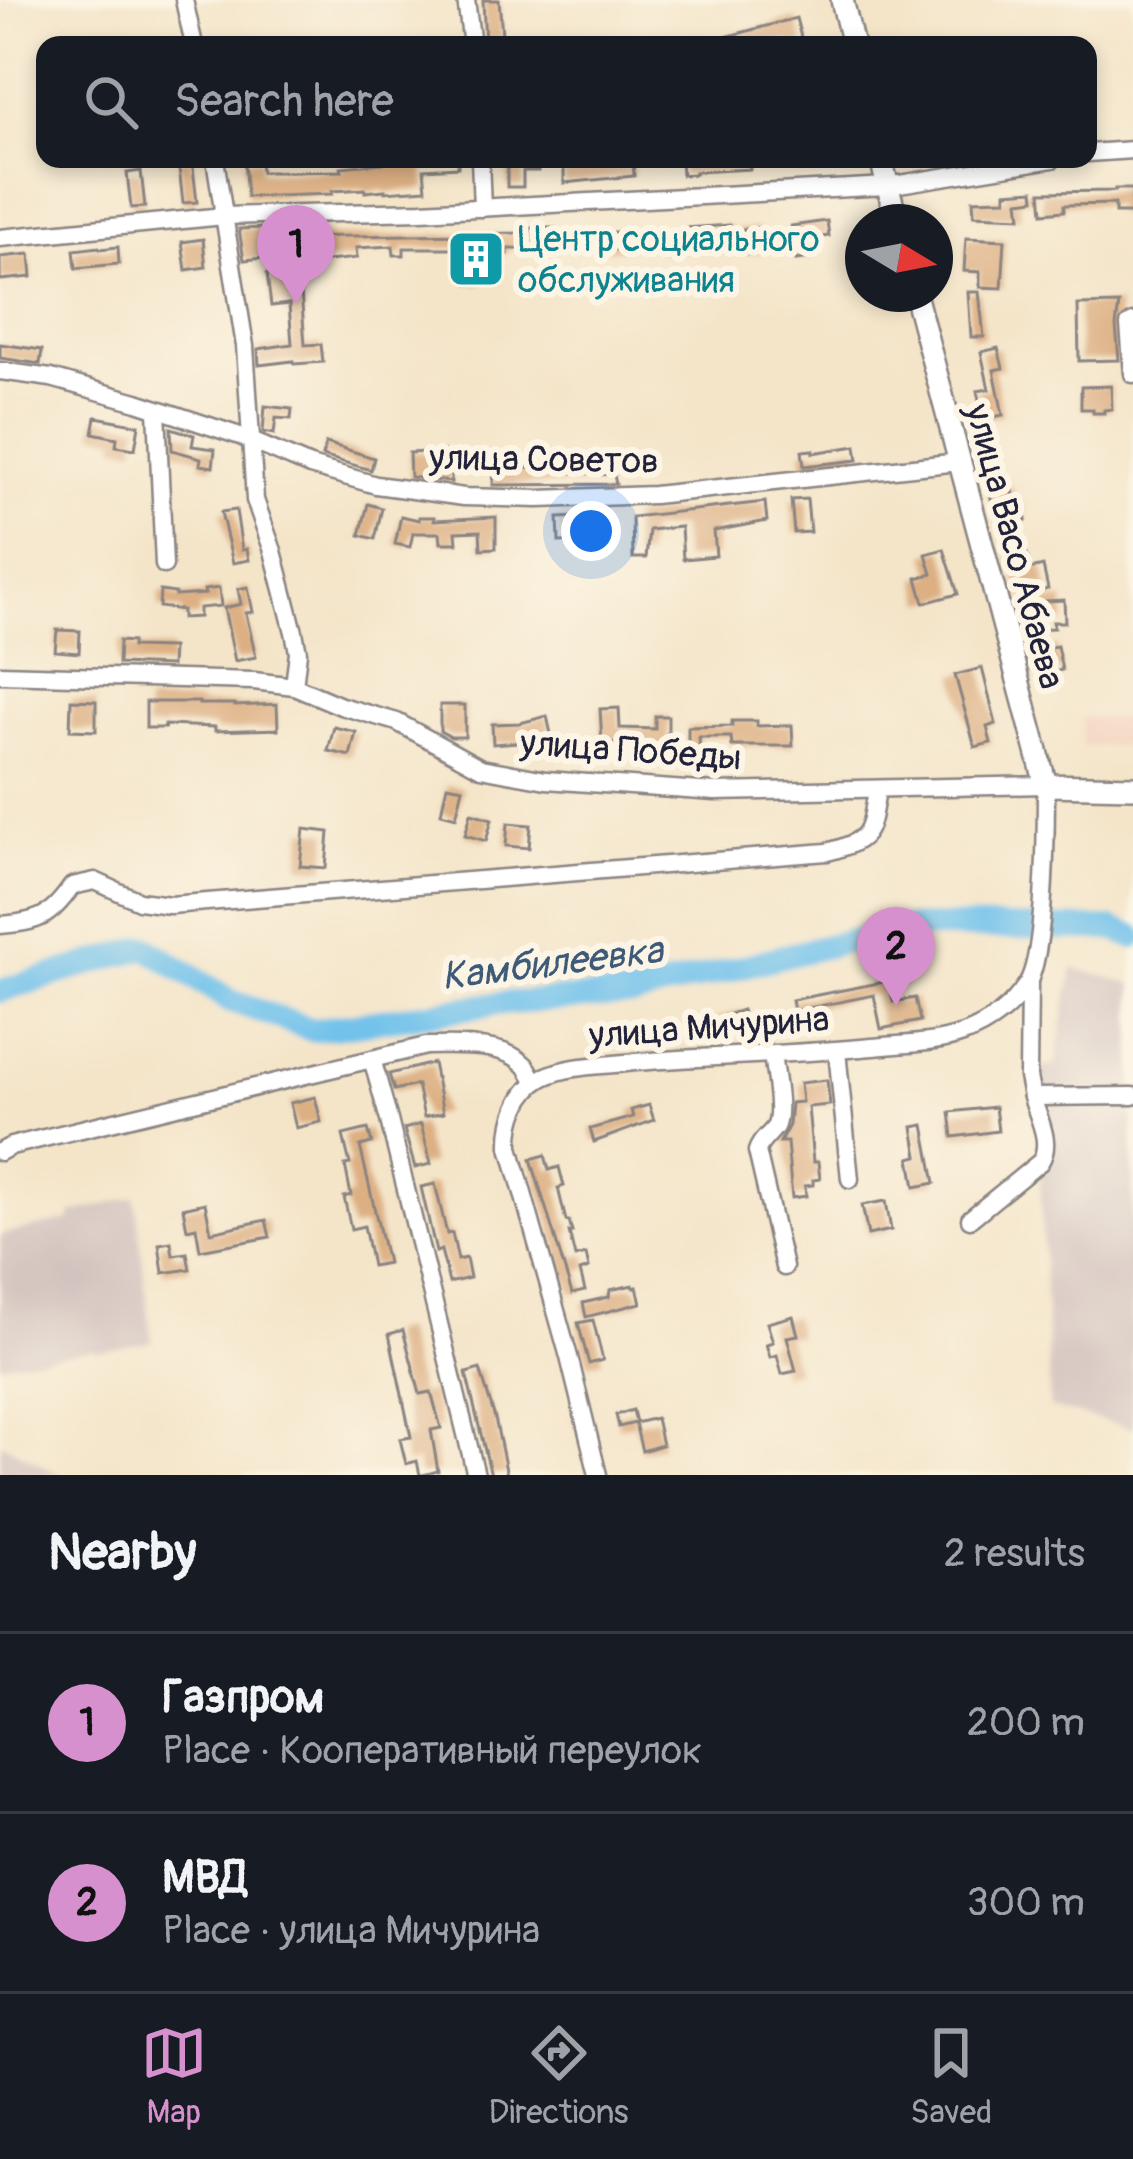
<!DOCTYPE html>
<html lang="en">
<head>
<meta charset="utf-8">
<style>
  :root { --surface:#171b24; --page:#242831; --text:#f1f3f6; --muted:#9ea1a6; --line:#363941; --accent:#d690ce }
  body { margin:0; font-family:Pangolin,sans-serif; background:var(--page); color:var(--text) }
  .compass { position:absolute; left:845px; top:204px; width:108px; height:108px; border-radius:50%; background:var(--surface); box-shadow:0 6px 18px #0003; rotate:100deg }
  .you { position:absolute; left:591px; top:531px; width:42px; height:42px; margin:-30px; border:9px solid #fff; border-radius:50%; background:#1a73e8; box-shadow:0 0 0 18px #1a73e833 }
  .badge { display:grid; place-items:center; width:78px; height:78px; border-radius:50%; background:var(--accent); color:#111; font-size:39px; font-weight:700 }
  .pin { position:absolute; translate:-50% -99px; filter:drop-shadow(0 3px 6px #0008) }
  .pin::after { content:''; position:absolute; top:63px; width:42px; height:36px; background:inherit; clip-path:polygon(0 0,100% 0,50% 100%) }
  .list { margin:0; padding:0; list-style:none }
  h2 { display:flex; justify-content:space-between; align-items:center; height:156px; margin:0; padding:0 48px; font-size:51px }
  h2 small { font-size:39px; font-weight:400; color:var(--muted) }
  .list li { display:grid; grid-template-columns:78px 1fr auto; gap:36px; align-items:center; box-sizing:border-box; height:180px; padding:0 48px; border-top:3px solid var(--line) }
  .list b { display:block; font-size:45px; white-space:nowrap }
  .list p { margin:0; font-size:39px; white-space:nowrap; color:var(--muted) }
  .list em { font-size:39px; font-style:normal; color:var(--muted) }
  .icon { flex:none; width:66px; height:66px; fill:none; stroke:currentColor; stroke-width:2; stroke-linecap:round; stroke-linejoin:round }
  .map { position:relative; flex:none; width:1133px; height:1475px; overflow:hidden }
  .search { position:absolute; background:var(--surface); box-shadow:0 6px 18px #0003; left:36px; right:36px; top:36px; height:132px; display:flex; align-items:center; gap:30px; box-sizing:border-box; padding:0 42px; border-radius:24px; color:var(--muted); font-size:45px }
  .sheet { height:516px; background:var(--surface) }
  nav { display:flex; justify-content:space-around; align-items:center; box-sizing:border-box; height:168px; border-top:3px solid var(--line); background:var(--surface); font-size:33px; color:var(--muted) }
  nav a { display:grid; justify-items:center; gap:6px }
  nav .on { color:var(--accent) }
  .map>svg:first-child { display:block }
</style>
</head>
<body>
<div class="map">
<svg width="1133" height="1475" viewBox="0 0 1133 1475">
  <rect width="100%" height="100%" fill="#fcf5e5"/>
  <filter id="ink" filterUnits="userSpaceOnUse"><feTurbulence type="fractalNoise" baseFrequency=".00833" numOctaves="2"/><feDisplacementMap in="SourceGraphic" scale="24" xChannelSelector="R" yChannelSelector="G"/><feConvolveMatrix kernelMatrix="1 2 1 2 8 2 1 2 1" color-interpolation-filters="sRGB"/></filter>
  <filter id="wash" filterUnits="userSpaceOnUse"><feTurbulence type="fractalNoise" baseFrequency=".004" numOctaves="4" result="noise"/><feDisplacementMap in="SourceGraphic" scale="48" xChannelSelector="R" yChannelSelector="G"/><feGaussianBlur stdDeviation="2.7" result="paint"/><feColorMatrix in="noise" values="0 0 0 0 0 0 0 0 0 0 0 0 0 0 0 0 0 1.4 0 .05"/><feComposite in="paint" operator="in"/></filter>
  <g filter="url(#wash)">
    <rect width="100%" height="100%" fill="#f4e5c9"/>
    <rect fill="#f4d3c0" x="1082" y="718" width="51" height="28"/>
    <g fill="#d0c0bc">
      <polygon points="1073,968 1133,984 1133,1428 1050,1408 1035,1067 1055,1066"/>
      <polygon points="135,1197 152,1342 96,1352 95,1349 0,1364 0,1235 70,1220 70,1214"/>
      <polygon points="0,1442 61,1475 0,1475"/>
    </g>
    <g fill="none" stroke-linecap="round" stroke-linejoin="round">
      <polyline stroke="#70c1eb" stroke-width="24" points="0,991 146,947 231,1001 313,1030 493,1004 635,995 779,957 912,927 1113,929 1133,937"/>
    </g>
    <g id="blocks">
      <g fill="#ddb084">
        <polygon points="483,0 499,0 503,45 485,45"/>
        <polygon points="796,18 803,45 792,45 791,41 775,45 707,45 707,42"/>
        <polygon points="178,159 192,159 197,202 183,203"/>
        <polygon points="382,159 458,159 458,167 424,169 426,189 385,192 385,190 365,192 365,189 332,191 332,194 247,197 244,161 260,160 261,172 294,172 342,171 341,167 383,163"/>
        <polygon points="591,159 633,159 634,176 564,183 564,164 591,164"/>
        <polygon points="681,159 749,159 750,169 695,172 695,174 682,175"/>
        <polygon points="507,160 538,160 538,171 523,171 523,187 507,187"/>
        <polygon points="141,171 145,207 131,208 127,173"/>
        <polygon points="1115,189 1132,189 1132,213 1115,213 1115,204 1064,205 1064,211 1043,213 1041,192 1115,191"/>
        <polygon points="1034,190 1035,199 1019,201 1021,217 974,215 973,200 1006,199 1006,192"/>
        <polygon points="827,221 829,236 808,239 811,258 796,260 791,226"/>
        <polygon points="730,225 731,230 758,228 760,253 744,254 744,250 714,252 714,249 660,253 660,233 687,233 686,228"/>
        <polygon points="262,228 264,258 244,260 239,229"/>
        <polygon points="530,228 555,228 554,245 527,245 527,249 508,249 508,254 483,254 483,284 469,284 470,248 404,248 404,255 394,255 393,246 356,248 357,258 299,264 305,345 321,344 323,362 294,364 293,361 259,365 258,349 292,344 289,304 271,306 267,274 287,271 286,250 299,248 298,237 530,233"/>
        <polygon points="578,232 623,232 623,249 607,250 607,245 579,245"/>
        <polygon points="966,238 1005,240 1002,288 980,287 980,272 964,271"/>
        <polygon points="203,239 206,267 186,270 182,242"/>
        <polygon points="99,247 100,249 118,247 119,264 76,268 74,250"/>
        <polygon points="30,254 32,277 0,280 0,257"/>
        <polygon points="968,292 979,292 984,337 971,337"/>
        <polygon points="1119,304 1116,326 1119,360 1079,361 1078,305"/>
        <polygon points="0,344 42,350 40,364 0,358"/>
        <polygon points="998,348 1003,368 994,370 1003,415 983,419 977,391 989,389 981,352"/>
        <polygon points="1111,386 1112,409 1104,410 1104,413 1093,413 1093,409 1081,409 1081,387"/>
        <polygon points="265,406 292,409 291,419 276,418 274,434 263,432"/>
        <polygon points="96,417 139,425 135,449 116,446 117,438 93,433"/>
        <polygon points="171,428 194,435 192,446 215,449 213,467 200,465 201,458 172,450"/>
        <polygon points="326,443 374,458 371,470 322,456"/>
        <polygon points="856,446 858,460 804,466 802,451 813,450 813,453"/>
        <polygon points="444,451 444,465 451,465 451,482 410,477 409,453"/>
        <polygon points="534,467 563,472 614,475 616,484 493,485 494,472 516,474 516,468"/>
        <polygon points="1012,486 1015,502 1022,501 1026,520 1003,525 998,501 992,502 989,490"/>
        <polygon points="807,499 810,532 794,533 791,500"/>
        <polygon points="765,502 767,521 714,531 716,556 683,559 681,527 649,530 646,558 633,558 632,517"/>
        <polygon points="368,504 382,508 375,539 360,535"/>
        <polygon points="236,510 242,550 247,549 249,560 233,563 221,512"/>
        <polygon points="401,516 419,520 419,517 434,517 434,520 496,517 496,548 481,549 480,531 456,532 457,543 441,543 440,533 413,533 410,547 395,544"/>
        <polygon points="579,517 581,541 559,542 558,518"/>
        <polygon points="944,549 958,594 924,603 917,578 932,574 926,554"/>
        <polygon points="1026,550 1031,569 1043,566 1048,589 1020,595 1015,570 1012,571 1008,555"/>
        <polygon points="248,587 253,612 246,613 256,657 235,661 224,608 241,604 238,589"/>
        <polygon points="219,588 221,606 199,608 199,617 182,618 182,610 159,607 160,591 175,593 175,596 205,594 204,590"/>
        <polygon points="1064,600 1065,622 1053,622 1054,628 1027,629 1026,614 1046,613 1046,601"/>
        <polygon points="57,630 80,631 79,653 55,651"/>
        <polygon points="119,641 132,642 132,647 172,648 171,666 118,664"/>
        <polygon points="1057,646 1062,670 1039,676 1033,650"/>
        <polygon points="982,668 996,724 987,727 991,743 975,747 955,675"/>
        <polygon points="71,700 96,701 96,731 70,730"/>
        <polygon points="146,702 199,702 199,704 235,704 235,706 277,704 278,729 215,731 215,727 165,725 165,728 146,728"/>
        <polygon points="440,705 465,705 465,737 451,737 440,731"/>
        <polygon points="619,708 620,728 655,729 655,716 668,716 668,752 634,751 634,742 602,743 600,709"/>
        <polygon points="547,716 553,743 532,748 531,741 493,744 492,724 520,723"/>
        <polygon points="732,721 757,721 757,726 792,725 793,746 732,746 731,737 699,737 700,752 688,752 688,727 732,726"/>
        <polygon points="334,727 356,732 350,756 328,751"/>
        <polygon points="447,785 463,788 456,817 441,813"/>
        <polygon points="471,813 492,819 486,841 465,835"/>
        <polygon points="508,823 531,825 529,848 506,846"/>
        <polygon points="304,829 329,832 326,868 300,866"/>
        <polygon points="889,981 893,1002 915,998 920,1021 881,1029 874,995 794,1011 792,1000"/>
        <polygon points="742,1010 748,1029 717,1038 711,1020"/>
        <polygon points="433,1063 443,1113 424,1117 417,1085 394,1090 389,1074"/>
        <polygon points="827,1080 830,1105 808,1107 813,1162 818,1162 820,1179 813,1180 813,1185 805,1186 806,1196 792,1198 787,1142 780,1142 789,1125 791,1103 802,1102 800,1083"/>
        <polygon points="315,1097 321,1122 296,1128 290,1103"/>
        <polygon points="649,1105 654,1120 594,1142 590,1129 633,1117 631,1110"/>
        <polygon points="995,1107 998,1131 953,1137 950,1112"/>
        <polygon points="421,1124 431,1164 415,1168 404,1129"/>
        <polygon points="924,1125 935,1183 915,1187 910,1158 918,1156 913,1127"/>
        <polygon points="368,1129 372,1143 360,1146 387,1263 372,1266 364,1226 351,1229 344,1197 351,1195 345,1165 350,1164 343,1135"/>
        <polygon points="545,1155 549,1170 559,1167 564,1186 558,1188 566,1221 569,1221 572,1232 569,1232 575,1257 586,1254 589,1268 580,1271 585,1291 572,1294 531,1159"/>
        <polygon points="435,1184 447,1234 452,1233 458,1260 466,1258 470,1278 449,1283 441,1250 436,1252 421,1187"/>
        <polygon points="886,1201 891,1230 868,1235 862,1205"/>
        <polygon points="205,1203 211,1232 266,1220 270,1237 200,1250 196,1227 187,1229 183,1208"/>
        <polygon points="171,1242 173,1255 187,1253 190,1269 163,1273 159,1244"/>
        <polygon points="633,1285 634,1288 637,1287 641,1303 586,1317 583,1303 609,1297 610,1290"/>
        <polygon points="793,1316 798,1335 787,1337 796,1371 782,1374 777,1355 770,1357 766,1344 773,1342 767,1323"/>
        <polygon points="593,1320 603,1360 589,1364 578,1323"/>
        <polygon points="403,1330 420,1394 431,1392 441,1428 431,1430 438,1471 423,1475 420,1475 417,1461 406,1464 400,1439 411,1437 389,1334"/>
        <polygon points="480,1369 495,1418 507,1475 491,1475 466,1373"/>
        <polygon points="633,1410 636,1423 656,1418 662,1445 642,1451 635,1423 619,1427 616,1415"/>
      </g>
    </g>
  </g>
  <g filter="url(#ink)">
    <use href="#blocks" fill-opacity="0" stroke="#8b8482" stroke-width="3"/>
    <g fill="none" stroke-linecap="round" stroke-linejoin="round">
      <defs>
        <g id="minor">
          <polyline points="184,0 194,45"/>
          <polyline points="466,0 472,45"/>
          <polyline points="1088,153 1133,150"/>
          <polyline points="215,159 245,346 255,500 273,551 294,632 298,652 294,686"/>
          <polyline points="480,159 482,208"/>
          <polyline points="0,238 224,216 421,211 887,186 1053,159"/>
          <polyline points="1133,322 1129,325 1133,374"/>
          <polyline points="0,371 51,378 137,402 240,436 310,466 376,485 464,497 538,499 654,495 959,462"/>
          <polyline points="157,410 164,565"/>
          <path d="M0 674 254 681 294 686 341 706 397 722 481 768 546 780 715 792 1046 785C1046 826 1046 954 1027 984 1012 1007 989 1025 963 1034 935 1044 902 1044 872 1047 790 1055 707 1056 625 1063 599 1066 569 1065 544 1077 519 1090 509 1121 510 1147L569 1357 598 1475"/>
          <path d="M0 925C38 922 50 918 72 886L95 881 139 901 170 905 827 852C872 840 870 833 877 789"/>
          <polyline points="1029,982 1028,1077 1032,1097 1133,1096"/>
          <polyline points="837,1051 850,1179"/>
          <path d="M772 1055C774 1071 783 1113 775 1127 768 1137 761 1139 757 1151L784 1267"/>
          <polyline points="372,1059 389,1120 476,1475"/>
          <path d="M0 1152 11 1146 426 1046C456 1046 503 1042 525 1065 530 1070 532 1077 536 1082"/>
          <path d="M970 1219 1040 1162C1053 1143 1038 1118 1032 1097"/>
        </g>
        <g id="major">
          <polyline points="842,0 853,45"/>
          <polyline points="881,159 897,222"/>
          <polyline points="915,294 1046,785 1133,787"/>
        </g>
      </defs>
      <use href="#minor" stroke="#8b8482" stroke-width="21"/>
      <use href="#major" stroke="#8b8482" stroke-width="26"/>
      <use href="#minor" stroke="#fff" stroke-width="16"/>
      <use href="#major" stroke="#fff" stroke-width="21"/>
    </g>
  </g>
  <defs>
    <symbol id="building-square" viewBox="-11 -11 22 22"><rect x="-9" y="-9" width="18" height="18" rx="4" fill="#0f9aa8" stroke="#fcf5e5"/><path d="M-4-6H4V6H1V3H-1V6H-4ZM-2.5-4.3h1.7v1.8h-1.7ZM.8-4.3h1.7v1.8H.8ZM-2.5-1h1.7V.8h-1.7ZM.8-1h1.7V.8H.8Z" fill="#fff"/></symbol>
  </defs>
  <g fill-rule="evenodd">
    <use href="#building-square" x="443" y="226" width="66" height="66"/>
  </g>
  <g text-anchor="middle" stroke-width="12" stroke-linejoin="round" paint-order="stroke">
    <g font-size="36" fill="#0d838f" stroke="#fcf5e5" text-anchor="start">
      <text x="518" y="251">Центр социального<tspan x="518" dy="41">обслуживания</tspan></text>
    </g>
    <g font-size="36" fill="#22223b" stroke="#fcf5e5">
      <text transform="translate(544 458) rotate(1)" y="13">улица Советов</text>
      <text transform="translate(1016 546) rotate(75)" y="13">улица Васо Абаева</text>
      <text transform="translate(631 749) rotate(4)" y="13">улица Победы</text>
      <text transform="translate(709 1026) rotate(-4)" y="13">улица Мичурина</text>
    </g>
    <g font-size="39" font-style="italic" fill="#3d5a79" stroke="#fcf5e5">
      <text transform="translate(552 962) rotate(-7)" y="14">Камбилеевка</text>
    </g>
  </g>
</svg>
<svg class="compass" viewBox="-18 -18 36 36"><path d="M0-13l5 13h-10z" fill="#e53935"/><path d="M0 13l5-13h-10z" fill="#9ea1a6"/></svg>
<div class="you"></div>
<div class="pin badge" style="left:296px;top:304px">1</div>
<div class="pin badge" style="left:896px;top:1006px">2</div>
<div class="search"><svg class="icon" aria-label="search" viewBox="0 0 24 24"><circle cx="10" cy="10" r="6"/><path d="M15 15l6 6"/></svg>Search here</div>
</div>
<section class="sheet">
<h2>Nearby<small>2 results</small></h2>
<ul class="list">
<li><span class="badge">1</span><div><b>Газпром</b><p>Place · Кооперативный переулок</p></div><em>200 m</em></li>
<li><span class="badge">2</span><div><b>МВД</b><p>Place · улица Мичурина</p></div><em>300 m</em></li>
</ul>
</section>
<nav>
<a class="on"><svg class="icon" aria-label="map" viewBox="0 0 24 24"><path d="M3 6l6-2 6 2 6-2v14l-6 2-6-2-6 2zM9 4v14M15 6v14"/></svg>Map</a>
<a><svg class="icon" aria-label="directions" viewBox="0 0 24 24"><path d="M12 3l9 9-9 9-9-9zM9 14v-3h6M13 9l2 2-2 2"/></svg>Directions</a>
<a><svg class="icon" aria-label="saved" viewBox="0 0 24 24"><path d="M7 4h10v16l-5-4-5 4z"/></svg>Saved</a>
</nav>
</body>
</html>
